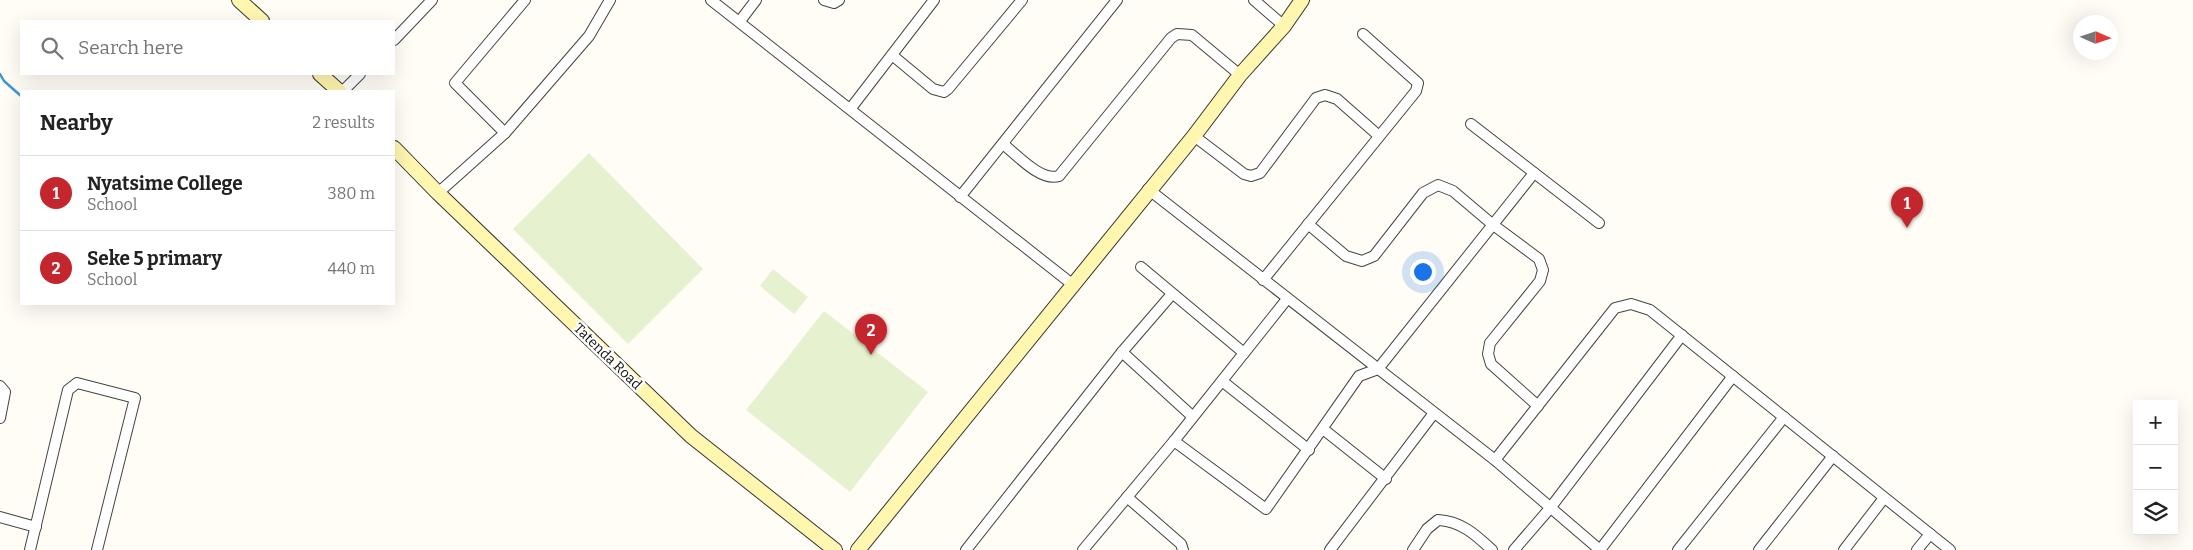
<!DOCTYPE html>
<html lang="en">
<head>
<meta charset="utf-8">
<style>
  :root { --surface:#fff; --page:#f6f6f6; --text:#222; --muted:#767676; --line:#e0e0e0; --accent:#c4262e }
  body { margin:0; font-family:Bitter,serif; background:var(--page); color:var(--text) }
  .controls { position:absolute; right:15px; bottom:15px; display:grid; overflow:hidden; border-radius:0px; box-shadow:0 5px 20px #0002 }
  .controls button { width:45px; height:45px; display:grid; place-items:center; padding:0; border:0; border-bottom:1px solid var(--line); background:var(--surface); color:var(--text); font:25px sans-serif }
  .compass { position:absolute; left:2073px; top:15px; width:45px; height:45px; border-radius:50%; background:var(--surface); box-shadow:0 5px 20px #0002; rotate:93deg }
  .you { position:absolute; left:1422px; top:271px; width:18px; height:18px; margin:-12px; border:4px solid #fff; border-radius:50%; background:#1a73e8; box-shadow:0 0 0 8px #1a73e833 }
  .badge { display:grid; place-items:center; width:32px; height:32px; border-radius:50%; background:var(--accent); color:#fff; font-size:16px; font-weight:700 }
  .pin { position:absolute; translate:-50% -41px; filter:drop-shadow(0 1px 2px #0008) }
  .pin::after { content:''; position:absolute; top:26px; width:18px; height:15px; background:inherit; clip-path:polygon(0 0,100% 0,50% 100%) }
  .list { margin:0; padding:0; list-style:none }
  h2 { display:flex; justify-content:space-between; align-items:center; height:65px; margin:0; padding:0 20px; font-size:21px }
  h2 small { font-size:16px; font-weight:400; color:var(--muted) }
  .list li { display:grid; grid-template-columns:32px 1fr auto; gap:15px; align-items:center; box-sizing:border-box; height:75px; padding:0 20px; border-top:1px solid var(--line) }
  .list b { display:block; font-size:19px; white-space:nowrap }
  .list p { margin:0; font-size:16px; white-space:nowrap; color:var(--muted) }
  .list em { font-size:16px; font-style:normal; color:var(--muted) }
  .icon { flex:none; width:28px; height:28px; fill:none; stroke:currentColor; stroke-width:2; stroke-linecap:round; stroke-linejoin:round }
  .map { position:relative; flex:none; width:2193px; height:550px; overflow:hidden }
  .search { position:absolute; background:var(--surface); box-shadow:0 5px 20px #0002; left:20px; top:20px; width:375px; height:55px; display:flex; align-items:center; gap:12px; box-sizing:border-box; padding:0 18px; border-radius:0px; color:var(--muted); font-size:19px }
  .panel { position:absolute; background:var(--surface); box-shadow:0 5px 20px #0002; left:20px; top:90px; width:375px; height:215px; border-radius:0px }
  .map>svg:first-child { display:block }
</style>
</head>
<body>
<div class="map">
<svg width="2193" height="550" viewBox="0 0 2193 550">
  <rect width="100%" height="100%" fill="#fffdf5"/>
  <g fill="#e6f2cf">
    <polygon points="589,153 703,269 628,344 513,229"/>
    <polygon points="773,269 808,297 794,314 760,286"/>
    <polygon points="824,311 928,392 850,492 746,410"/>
  </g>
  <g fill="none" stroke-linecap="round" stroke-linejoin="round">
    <polyline stroke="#3f96cf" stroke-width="2.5" points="0,74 4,81 21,96"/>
    <defs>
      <g id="street">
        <polyline points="711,0 1072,284"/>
        <polyline points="824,0 834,3 839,0"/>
        <polyline points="1254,0 1284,26"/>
        <polyline points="740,21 756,0"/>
        <polyline points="394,40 432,0"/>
        <polyline points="892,55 933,89 944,92 948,89 1022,0"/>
        <polyline points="343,91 360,74"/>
        <polyline points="851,108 934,0"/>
        <polyline points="1471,124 1599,223"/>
        <polyline points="505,133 455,83 525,0"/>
        <polyline points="1194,136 1244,174 1251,176 1260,173 1316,98 1325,95 1337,99 1379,136"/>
        <path d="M1003 144C1017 155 1041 182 1059 176L1171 38 1177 34 1192 35 1240 75"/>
        <polyline points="1148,189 1495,460 1600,550"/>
        <polyline points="438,193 505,133 589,36 610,0"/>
        <polyline points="960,197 1117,0"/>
        <polyline points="1308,224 1346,256 1362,261 1374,256 1423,193 1438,185 1453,191 1492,224 1539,259 1543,270 1540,281 1490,343 1488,354 1491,364 1538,406"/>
        <polyline points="1141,267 1244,353"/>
        <polyline points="1263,280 1416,91 1418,83 1363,34"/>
        <polyline points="1122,352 1172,294"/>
        <polyline points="1222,381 1309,450"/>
        <polyline points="0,386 5,392 0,418"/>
        <polyline points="1323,429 1386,479"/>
        <polyline points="1174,441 1266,509 1359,376 1378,369 1534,173"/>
        <polyline points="1495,460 1615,308 1631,304 1650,310 1950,550"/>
        <polyline points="1127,497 1181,544 1183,550"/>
        <polyline points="0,517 36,527"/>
        <polyline points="30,550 68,390 77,383 135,398 97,550"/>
        <polyline points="966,550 1122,352 1192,416"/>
        <polyline points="1083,550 1174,441 1287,299"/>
        <polyline points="1330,550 1434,413"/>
        <path d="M1413 550 1427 529 1438 520C1461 521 1476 535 1492 550"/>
        <polyline points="1514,550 1551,507 1682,335"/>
        <polyline points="1600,550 1733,376"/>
        <polyline points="1678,550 1784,417"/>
        <polyline points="1759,550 1833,456"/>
        <polyline points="1844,550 1884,498"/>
        <polyline points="1917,550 1930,534"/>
      </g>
      <g id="secondary">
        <polyline points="239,0 262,21"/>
        <polyline points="320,74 339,91"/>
        <polyline points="394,148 438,193 691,436 835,550"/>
        <polyline points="858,550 1194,136 1240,75 1284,26 1302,0"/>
      </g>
    </defs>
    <use href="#street" stroke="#444" stroke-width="12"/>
    <use href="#secondary" stroke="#333" stroke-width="16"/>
    <use href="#street" stroke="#fff" stroke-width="10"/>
    <use href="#secondary" stroke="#fff6b0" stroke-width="14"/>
  </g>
  <g text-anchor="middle" stroke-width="5" stroke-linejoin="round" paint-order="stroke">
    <g font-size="14" fill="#111" stroke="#fff">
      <text transform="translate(608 356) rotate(44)" y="5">Tatenda Road</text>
    </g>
  </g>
</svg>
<div class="controls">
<button>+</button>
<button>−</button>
<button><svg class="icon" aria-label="layers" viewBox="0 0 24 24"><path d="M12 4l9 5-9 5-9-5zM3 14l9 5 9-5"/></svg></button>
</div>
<svg class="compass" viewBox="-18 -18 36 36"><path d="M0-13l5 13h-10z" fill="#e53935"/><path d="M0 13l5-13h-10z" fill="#767676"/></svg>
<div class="you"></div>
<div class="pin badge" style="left:1907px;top:228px">1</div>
<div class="pin badge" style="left:871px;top:355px">2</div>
<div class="search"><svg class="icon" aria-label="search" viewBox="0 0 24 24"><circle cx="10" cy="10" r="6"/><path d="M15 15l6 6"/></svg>Search here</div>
<section class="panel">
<h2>Nearby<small>2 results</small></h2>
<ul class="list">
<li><span class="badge">1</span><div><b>Nyatsime College</b><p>School</p></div><em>380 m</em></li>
<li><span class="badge">2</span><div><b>Seke 5 primary</b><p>School</p></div><em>440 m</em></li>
</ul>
</section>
</div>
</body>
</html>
